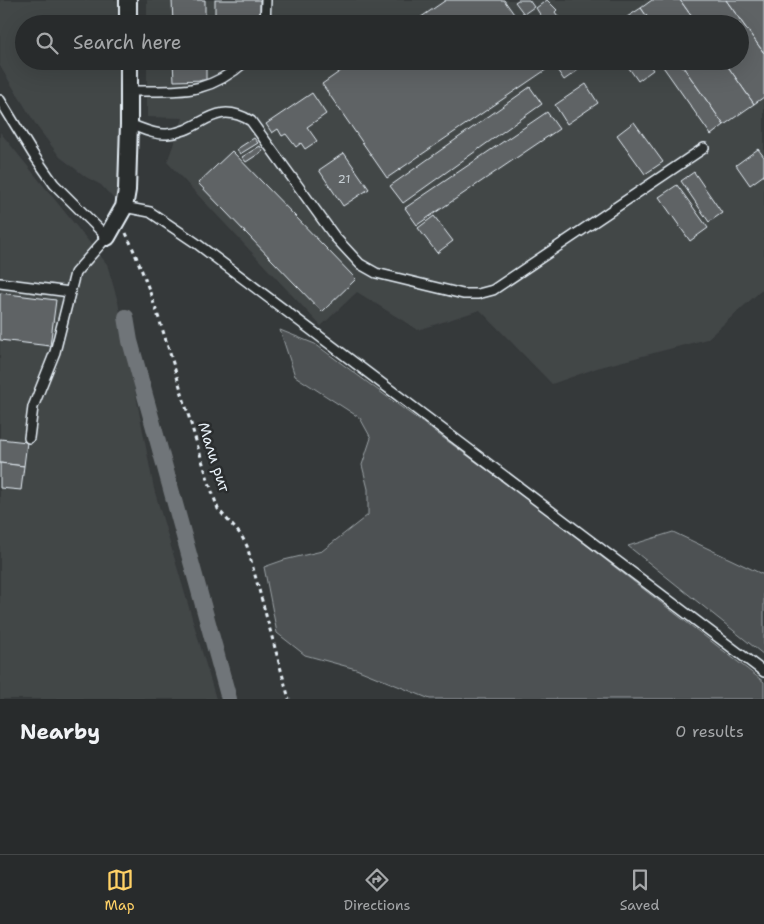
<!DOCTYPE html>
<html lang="en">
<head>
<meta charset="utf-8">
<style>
  :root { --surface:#282b2c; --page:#343738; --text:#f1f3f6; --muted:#a5a7a9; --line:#444748; --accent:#ffd166 }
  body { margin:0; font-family:"Shantell Sans",sans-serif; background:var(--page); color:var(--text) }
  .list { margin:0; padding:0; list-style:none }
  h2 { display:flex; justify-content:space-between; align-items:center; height:65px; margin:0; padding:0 20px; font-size:21px }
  h2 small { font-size:16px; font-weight:400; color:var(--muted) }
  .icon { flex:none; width:28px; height:28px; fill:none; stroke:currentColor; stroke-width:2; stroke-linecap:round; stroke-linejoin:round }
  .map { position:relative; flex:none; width:764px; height:699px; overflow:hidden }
  .search { position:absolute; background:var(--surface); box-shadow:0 5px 20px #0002; left:15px; right:15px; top:15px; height:55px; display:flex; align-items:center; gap:12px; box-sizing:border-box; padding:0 18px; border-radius:28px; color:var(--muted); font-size:19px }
  .sheet { height:155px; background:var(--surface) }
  nav { display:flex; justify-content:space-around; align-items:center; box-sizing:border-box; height:70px; border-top:1px solid var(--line); background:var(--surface); font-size:14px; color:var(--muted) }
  nav a { display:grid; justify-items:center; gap:2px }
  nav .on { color:var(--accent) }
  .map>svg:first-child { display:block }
</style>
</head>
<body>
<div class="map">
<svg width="764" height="699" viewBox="0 0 764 699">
  <rect width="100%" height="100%" fill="#35393a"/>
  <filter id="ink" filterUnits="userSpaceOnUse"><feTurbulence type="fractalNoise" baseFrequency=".02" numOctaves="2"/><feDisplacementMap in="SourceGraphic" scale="10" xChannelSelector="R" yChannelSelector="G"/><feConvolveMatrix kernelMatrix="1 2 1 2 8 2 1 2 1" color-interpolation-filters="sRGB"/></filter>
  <g filter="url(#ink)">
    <g fill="#424647">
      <polygon points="0,0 119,0 120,24 24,24 24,61 121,61 124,170 119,201 113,198 101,185 86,177 60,157 38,128 6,76 0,66"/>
      <polygon points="147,0 764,0 764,288 707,339 597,368 552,384 480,310 418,330 357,292 321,326 167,162 183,118 147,117 147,61 740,61 740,24 147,24"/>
      <polygon points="0,132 107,264 118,302 154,489 216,699 0,699"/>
    </g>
    <g fill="#4d5152" stroke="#9aa1a5">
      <polygon points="280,330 315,344 524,497 764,682 764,699 430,699 356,669 305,655 277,633 264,567 284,560 322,551 368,515 368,489 362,465 371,438 360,418 295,376"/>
      <polygon points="673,532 764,575 764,655 628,546"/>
    </g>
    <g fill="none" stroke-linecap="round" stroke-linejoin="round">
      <polyline stroke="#707579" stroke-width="16" points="126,317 130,341 229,699"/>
    </g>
    <g fill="#5f6365" stroke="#e8f1f8">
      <polygon points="172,0 205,0 205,24 173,24"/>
      <rect x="215" y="0" width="45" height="22"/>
      <polygon points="446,0 504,0 521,24 411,24"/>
      <polygon points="518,0 529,0 534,7 524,14 515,2"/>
      <polygon points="547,0 557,10 555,12 560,19 554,24 546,24 536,8"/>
      <polygon points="652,0 680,0 697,24 652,24 641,8"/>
      <polygon points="680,0 726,0 764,53 764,97 754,104 724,61 740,61 740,24 697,24"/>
      <polygon points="726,0 764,0 764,53"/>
      <polygon points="641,8 652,24 632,24 627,17"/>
      <polygon points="173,61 206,61 206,80 174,81"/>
      <polygon points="355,61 546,61 550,67 387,178 322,84"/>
      <polygon points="551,61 570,61 577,71 564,80"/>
      <polygon points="624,61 647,61 653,70 638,81"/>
      <polygon points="659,61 679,61 724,125 711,135"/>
      <polygon points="679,61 724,61 754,104 724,125"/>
      <polygon points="586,84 598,103 567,124 555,105"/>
      <polygon points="530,87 542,104 403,203 390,186"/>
      <polygon points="312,93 326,114 307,127 317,141 305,149 301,143 296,147 286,134 282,136 278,129 272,133 266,124"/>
      <polygon points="547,112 559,129 417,225 405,208"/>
      <polygon points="634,122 663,162 645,174 617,135"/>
      <polygon points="254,138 258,143 240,154 237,149"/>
      <polygon points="260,146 263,151 246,162 242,157"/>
      <polygon points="758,149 764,157 764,175 750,185 736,165"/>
      <polygon points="232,151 356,279 322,312 198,183"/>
      <polygon points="344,153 369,189 343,206 319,170"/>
      <polygon points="694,172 722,213 709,222 681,181"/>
      <polygon points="677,185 708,228 690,241 659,197"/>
      <polygon points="434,216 453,241 437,253 418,228"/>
      <polygon points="0,293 56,300 50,346 0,340"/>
      <polygon points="0,439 27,442 24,466 0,463"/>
      <polygon points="0,463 24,466 21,490 0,488"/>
    </g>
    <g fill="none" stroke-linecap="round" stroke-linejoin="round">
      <defs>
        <g id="lane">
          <polyline points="265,24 266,0"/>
          <path d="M129 91C179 90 205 97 246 61"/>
          <polyline points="0,100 33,154 54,184 107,237 75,273 55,352 33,407 29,438"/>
          <path d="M129 124C141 128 154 135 167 134 202 132 213 98 251 121L335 237 360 264 376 273 463 294H478L493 290 704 148"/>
          <polyline points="124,207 150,212 196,243 764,672"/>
          <polyline points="0,283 70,292"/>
        </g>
        <g id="street">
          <polyline points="128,0 128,24"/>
          <polyline points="107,237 124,207 127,190 129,124 129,61"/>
        </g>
      </defs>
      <use href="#lane" stroke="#e8f1f8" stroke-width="12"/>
      <use href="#street" stroke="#e8f1f8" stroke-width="20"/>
      <path stroke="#e8f1f8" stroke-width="3" stroke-dasharray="4 4" stroke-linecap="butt" d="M126 233C166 321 186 418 218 509L241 535 247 546 289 699"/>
      <use href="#lane" stroke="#2a2d2e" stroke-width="9"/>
      <use href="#street" stroke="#2a2d2e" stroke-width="16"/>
    </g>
  </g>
  <g text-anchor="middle" stroke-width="5" stroke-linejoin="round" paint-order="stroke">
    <g font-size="12" fill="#c6ced3">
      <text x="344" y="183">21</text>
    </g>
    <g font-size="15" fill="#e8f1f8" stroke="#2a2d2e">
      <text transform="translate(214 457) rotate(72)" y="5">Мали рит</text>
    </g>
  </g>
</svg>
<div class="search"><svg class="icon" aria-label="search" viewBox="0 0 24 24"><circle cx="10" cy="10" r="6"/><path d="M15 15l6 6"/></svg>Search here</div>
</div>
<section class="sheet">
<h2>Nearby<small>0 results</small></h2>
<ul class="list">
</ul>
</section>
<nav>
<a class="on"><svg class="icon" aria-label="map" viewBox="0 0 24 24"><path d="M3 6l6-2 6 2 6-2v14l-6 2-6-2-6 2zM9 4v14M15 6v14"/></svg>Map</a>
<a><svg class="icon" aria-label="directions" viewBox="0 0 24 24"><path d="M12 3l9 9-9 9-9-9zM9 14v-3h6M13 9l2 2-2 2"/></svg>Directions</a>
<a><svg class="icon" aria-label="saved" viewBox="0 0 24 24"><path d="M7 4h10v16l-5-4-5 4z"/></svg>Saved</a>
</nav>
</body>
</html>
